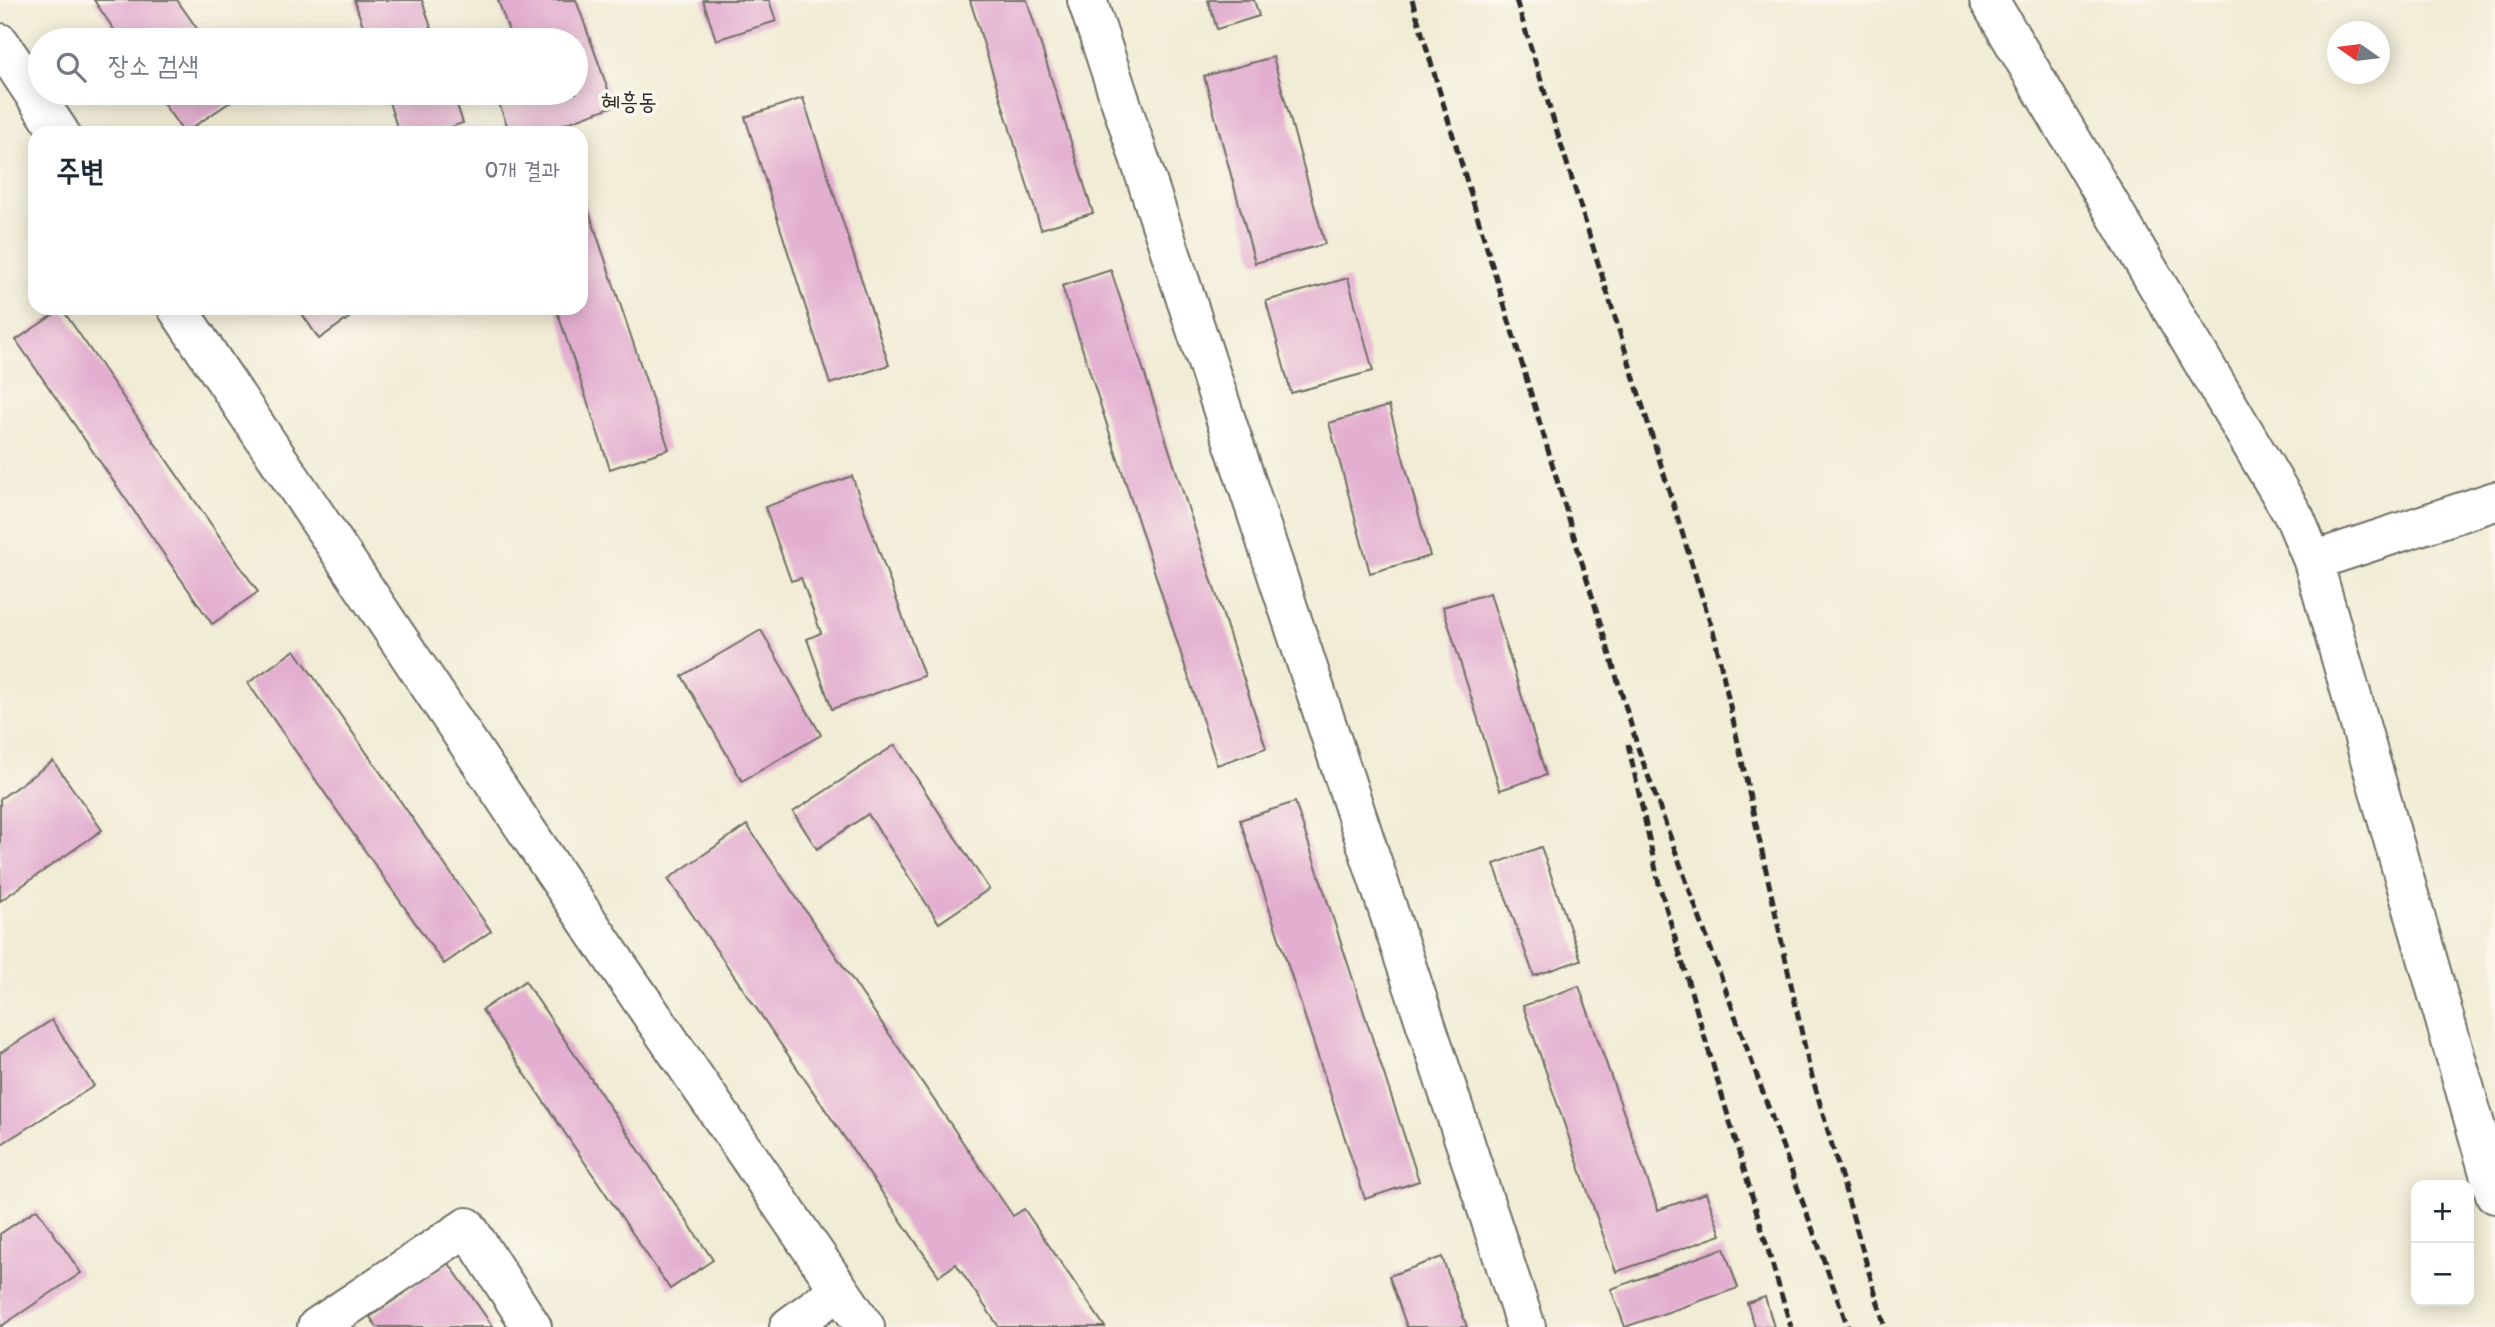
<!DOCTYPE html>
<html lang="ko">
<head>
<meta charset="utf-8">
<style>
  :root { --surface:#fff; --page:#f2f2f3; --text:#1f2937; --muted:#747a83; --line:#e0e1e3 }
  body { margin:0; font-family:"Balsamiq Sans","Poor Story",sans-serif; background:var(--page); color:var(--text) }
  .controls { position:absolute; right:21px; bottom:21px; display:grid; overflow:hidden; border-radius:14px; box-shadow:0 4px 18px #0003 }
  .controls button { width:63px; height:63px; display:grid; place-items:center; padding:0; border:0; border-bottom:2px solid var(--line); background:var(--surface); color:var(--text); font:35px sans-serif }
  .compass { position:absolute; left:2327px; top:21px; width:63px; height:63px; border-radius:50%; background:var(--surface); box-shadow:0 4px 18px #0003; rotate:284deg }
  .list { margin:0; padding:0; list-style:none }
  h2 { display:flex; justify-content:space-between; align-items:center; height:91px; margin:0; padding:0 28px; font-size:30px }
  h2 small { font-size:23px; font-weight:400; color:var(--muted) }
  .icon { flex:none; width:38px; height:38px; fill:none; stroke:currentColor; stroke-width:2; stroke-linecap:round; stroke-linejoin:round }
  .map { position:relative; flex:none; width:2495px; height:1327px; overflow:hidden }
  .search { position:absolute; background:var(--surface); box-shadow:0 4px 18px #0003; left:28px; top:28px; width:560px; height:77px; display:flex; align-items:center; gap:18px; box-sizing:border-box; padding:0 24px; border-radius:38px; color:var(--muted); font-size:26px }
  .panel { position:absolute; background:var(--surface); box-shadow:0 4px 18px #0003; left:28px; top:126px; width:560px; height:189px; border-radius:21px }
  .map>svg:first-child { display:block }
</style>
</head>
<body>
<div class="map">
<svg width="2495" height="1327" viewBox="0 0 2495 1327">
  <rect width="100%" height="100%" fill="#fbf7ec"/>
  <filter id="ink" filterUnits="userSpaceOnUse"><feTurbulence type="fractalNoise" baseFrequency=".0143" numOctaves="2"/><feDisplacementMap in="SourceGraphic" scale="14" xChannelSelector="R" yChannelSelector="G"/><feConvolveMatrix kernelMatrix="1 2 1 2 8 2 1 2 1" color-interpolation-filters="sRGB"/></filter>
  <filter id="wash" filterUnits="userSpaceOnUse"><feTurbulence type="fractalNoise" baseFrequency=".00686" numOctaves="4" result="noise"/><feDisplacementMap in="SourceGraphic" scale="28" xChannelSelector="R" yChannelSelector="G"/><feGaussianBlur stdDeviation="1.57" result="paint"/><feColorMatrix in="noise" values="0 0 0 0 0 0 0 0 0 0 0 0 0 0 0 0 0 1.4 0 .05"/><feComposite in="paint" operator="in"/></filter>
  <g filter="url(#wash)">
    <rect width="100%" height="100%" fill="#f1ecd5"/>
    <g id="blocks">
      <g fill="#e3afd0">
        <polygon points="94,0 177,0 205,40 121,40"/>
        <polygon points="354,0 422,0 435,40 368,40"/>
        <polygon points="498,0 576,0 614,106 540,133 510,133 495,93 576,93 576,40 512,40"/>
        <polygon points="703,0 769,0 776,21 716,40"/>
        <polygon points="970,0 1027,0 1093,213 1041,229"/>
        <polygon points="1208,0 1254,0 1259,16 1217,29"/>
        <polygon points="1273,57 1325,244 1255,263 1204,76"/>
        <polygon points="156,93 241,93 242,94 184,133"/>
        <polygon points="386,93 453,93 463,123 434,133 399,133"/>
        <polygon points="803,98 889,365 830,384 745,117"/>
        <polygon points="581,188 669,449 610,469 556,308 581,308"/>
        <polygon points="1111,270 1266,748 1217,765 1062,286"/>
        <polygon points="1348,278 1373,371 1291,393 1266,301"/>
        <polygon points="298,308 363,308 319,339"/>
        <polygon points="62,309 258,592 212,624 16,340"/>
        <polygon points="1389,406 1430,556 1370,573 1329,423"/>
        <polygon points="852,476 924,676 832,709 807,639 821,633 801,578 791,581 765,507"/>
        <polygon points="1490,593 1546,775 1500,790 1443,607"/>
        <polygon points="761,630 821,735 742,781 682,676"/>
        <polygon points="295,650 491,931 444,964 248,683"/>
        <polygon points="895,745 989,889 939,923 868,814 817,849 793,812"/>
        <polygon points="53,761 102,830 0,901 0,799"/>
        <polygon points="1295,802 1419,1181 1365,1199 1240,820"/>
        <polygon points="747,825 1013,1216 1024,1209 1105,1327 999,1327 956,1264 939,1276 668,879"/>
        <polygon points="1541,847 1581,960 1534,976 1494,864"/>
        <polygon points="525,981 713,1260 670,1289 482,1010"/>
        <polygon points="1579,986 1658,1210 1706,1193 1721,1235 1616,1272 1523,1006"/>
        <polygon points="52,1020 94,1086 0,1145 0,1053"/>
        <polygon points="37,1209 81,1273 0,1327 0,1234"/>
        <polygon points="1724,1248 1738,1288 1625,1327 1611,1289"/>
        <polygon points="1442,1257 1467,1327 1407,1327 1389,1276"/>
        <polygon points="448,1262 493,1327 377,1327 370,1317"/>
        <polygon points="1765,1297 1774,1327 1755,1327 1747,1303"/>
      </g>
    </g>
  </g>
  <g filter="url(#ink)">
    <use href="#blocks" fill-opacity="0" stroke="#706f66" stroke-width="2"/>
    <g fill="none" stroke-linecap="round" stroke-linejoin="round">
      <defs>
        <g id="minor">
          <polyline points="1989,0 2295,518 2313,561 2495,1194"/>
          <polyline points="2313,561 2495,501"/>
          <polyline points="317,1327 467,1227 532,1327"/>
          <polyline points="789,1327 839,1290"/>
        </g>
        <g id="major">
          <polyline points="1087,0 1526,1327"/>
          <polyline points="0,43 60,133"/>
          <polyline points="177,308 567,891 865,1327"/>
        </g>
      </defs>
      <use href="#minor" stroke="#706f66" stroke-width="42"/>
      <use href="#major" stroke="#706f66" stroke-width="42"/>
      <use href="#minor" stroke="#fff" stroke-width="38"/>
      <use href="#major" stroke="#fff" stroke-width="38"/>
      <g stroke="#2b2b2b" stroke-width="5" stroke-dasharray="10 5" stroke-linecap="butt">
        <polyline points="1412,0 1638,748 1848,1327"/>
        <polyline points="1516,0 1715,638 1809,1066 1885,1327"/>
        <polyline points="1628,744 1659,884 1791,1327"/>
      </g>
    </g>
  </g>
  <g text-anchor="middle" stroke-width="7" stroke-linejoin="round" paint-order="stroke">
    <g font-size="23" fill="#2b2b2b" stroke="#fbf7ec">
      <text x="629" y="109">혜흥동</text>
    </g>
  </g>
</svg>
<div class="controls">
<button>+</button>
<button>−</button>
</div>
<svg class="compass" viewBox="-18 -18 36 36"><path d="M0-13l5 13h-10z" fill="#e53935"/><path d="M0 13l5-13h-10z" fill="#747a83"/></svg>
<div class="search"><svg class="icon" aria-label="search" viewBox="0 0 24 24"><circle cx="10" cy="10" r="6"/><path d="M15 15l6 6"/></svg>장소 검색</div>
<section class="panel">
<h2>주변<small>0개 결과</small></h2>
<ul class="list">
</ul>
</section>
</div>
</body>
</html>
